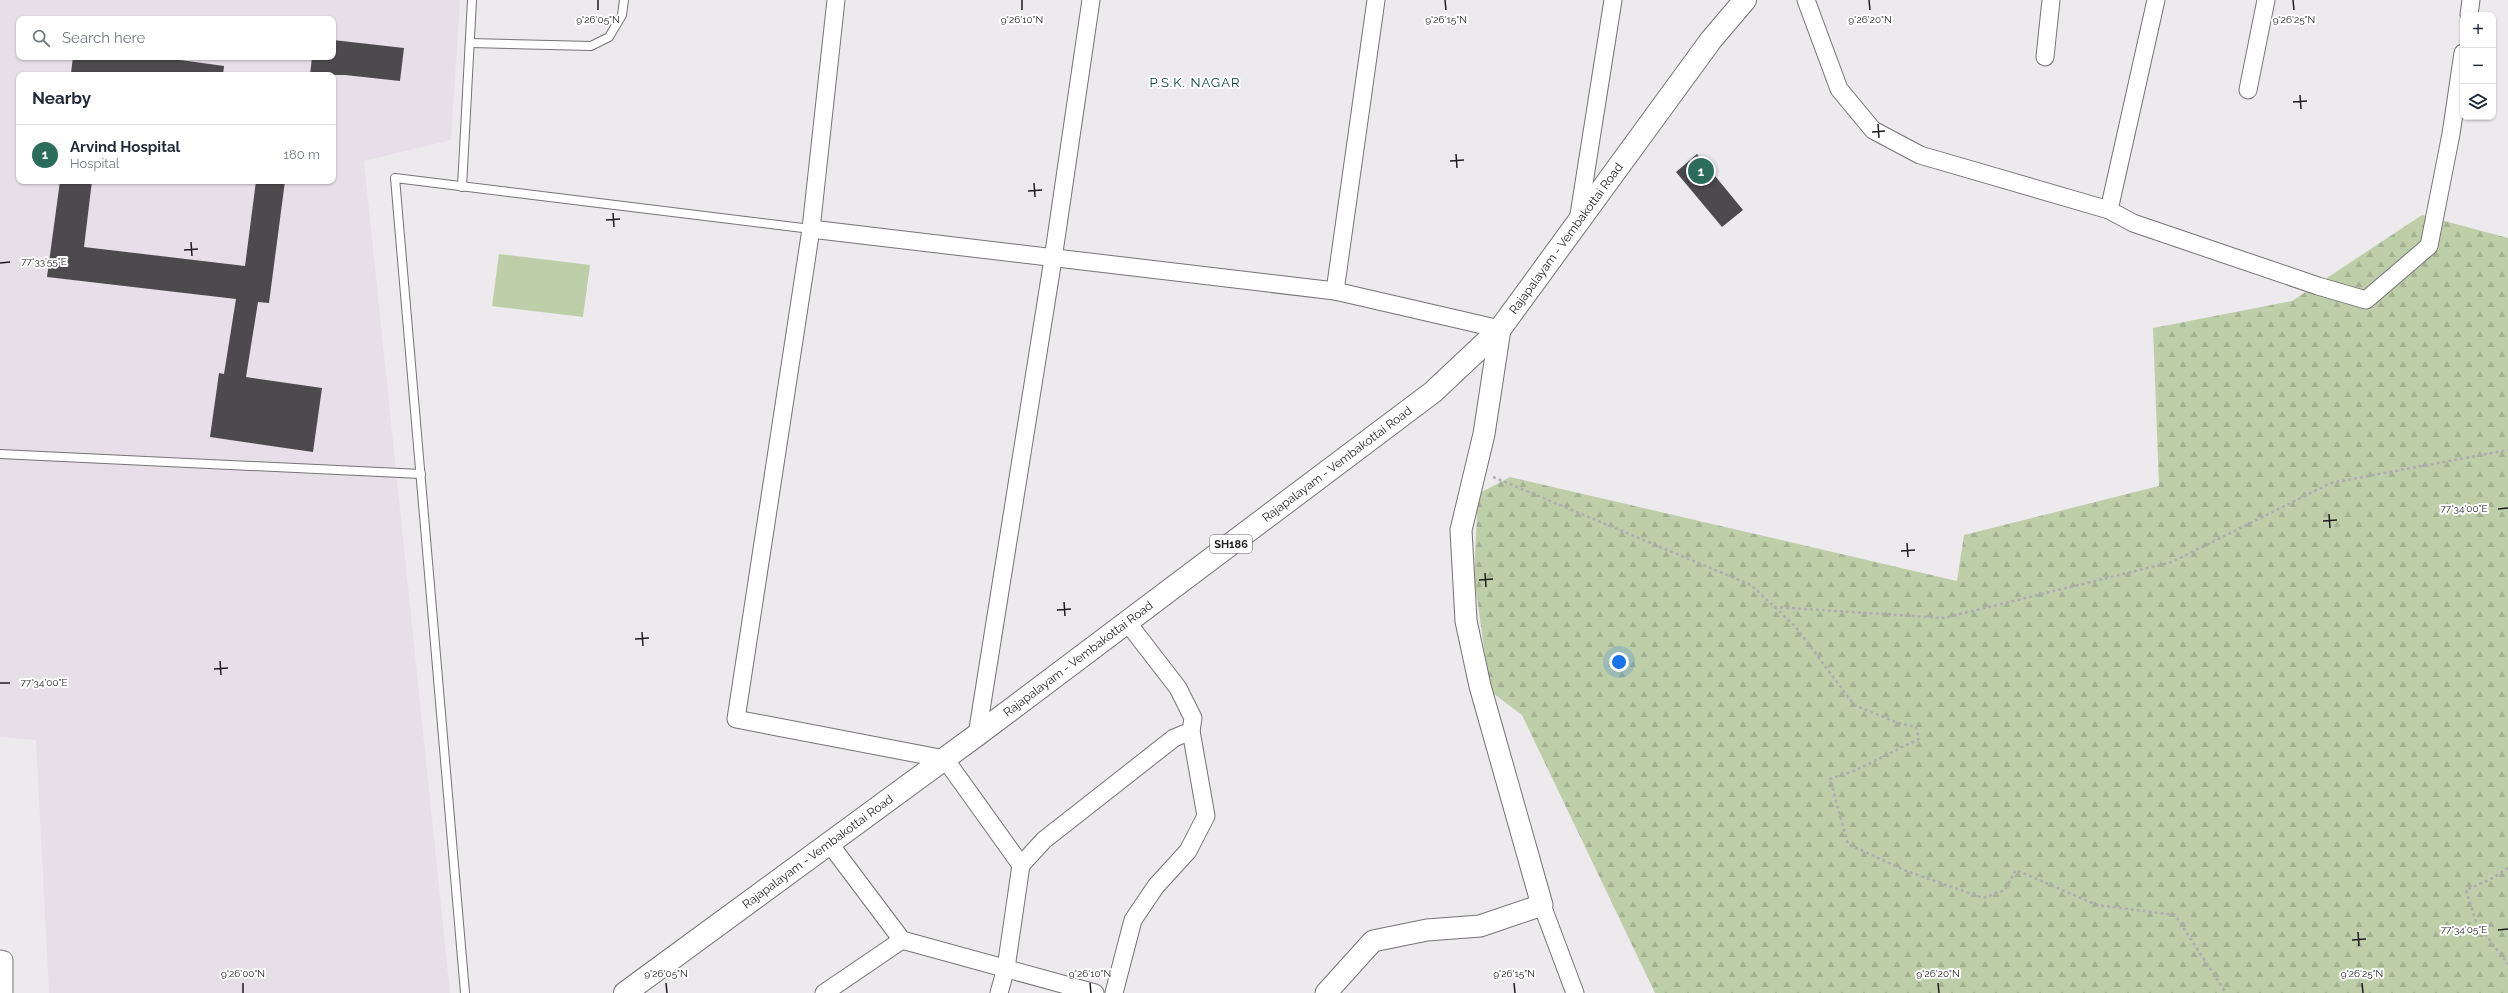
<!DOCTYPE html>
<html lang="en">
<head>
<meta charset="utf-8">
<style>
  :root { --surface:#fff; --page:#f2f2f3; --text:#1f2937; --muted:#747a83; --line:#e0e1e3; --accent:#2b6c5b }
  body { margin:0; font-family:Raleway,sans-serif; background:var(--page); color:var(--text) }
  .controls { position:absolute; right:12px; top:12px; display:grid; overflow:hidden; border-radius:8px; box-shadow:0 1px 3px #0004 }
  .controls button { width:36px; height:36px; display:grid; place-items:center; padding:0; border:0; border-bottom:1px solid var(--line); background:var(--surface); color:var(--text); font:20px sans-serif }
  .you { position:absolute; left:1619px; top:662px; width:14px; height:14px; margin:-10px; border:3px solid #fff; border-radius:50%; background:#1a73e8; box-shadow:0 0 0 6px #1a73e833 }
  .badge { display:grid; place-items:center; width:26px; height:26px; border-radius:50%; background:var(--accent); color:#fff; font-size:13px; font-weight:700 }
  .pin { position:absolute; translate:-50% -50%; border:2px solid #fff; box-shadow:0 1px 4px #0006 }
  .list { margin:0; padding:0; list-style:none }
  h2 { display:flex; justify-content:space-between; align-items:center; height:52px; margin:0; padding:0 16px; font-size:17px }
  h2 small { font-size:13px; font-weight:400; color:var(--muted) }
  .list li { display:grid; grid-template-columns:26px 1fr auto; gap:12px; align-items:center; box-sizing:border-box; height:60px; padding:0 16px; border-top:1px solid var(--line) }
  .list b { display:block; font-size:15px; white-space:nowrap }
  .list p { margin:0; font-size:13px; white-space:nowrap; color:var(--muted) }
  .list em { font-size:13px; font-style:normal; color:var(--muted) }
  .icon { flex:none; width:22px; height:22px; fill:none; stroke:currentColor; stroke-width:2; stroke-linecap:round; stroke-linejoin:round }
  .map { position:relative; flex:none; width:2508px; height:993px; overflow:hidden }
  .search { position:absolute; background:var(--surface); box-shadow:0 1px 3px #0004; left:16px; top:16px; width:320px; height:44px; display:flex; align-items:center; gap:10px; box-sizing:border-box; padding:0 14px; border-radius:8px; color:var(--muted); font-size:15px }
  .panel { position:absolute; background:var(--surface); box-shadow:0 1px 3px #0004; left:16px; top:72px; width:320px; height:112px; border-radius:8px }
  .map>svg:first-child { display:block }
</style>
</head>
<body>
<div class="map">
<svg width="2508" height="993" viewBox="0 0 2508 993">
  <defs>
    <pattern id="forest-firs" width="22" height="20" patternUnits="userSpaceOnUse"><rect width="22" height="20" fill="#becea9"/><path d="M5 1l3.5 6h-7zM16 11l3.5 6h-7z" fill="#a3b091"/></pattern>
  </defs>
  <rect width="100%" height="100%" fill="#eceaec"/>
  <path fill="#e7dfe8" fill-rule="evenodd" d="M0 0H460L451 140 364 161 450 993H49L36 740 0 737ZM19 19H333V57H19ZM19 75H333V181H19Z"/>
  <polygon fill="url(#forest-firs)" points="2422,215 2508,238 2508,993 1655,993 1522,715 1490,691 1474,576 1478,494 1510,477 1957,581 1964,535 2159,486 2153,328 2292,301"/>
  <polygon fill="#becea9" points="499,254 590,265 583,317 492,306"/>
  <g fill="#4c4a4c">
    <polygon points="333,40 404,48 400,81 345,75 310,75 312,57 333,57"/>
    <polygon points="73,57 158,57 224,66 223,75 74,75 71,73"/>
    <polygon points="1697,154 1743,210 1722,227 1676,172"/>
    <polygon points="60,181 92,181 84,247 245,266 256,181 285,181 269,303 258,302 246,377 322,388 313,452 210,437 219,373 224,374 236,299 47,277"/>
  </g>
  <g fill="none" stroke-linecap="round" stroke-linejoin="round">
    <defs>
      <g id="service">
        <polyline points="470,43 591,46 609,37 622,15 624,0"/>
        <polyline points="462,187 472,0"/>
        <polyline points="0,454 421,474"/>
        <polyline points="465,993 395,178 811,229"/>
      </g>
      <g id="minor">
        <polyline points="836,0 811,229 736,719 945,759 1021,865"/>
        <polyline points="1806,0 1839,89 1873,130 1920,155 2109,210 2133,223 2318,286 2366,300 2429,246 2451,134 2463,53"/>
        <polyline points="2469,15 2471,0"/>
        <polyline points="2045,57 2051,0"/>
        <polyline points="2248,90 2266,0"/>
        <polyline points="2109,210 2156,0"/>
        <polyline points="1578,221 1613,0"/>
        <polyline points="811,229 1335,291 1376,0"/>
        <polyline points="1335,291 1500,329"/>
        <polyline points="977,735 1053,259 1091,0"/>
        <polyline points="829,843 902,940 1095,993"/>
        <polyline points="1542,905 1575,993"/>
        <polyline points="0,959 4,960 4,993"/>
        <polyline points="824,993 902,940"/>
        <polyline points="999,993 1006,968 1021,865 1044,840 1174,738 1191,731"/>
        <polyline points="1114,993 1133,920 1156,886 1188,851 1206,816 1191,731 1193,718 1178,688 1127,622"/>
      </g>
      <polyline id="tertiary" points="1326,993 1373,941 1427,930 1480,926 1542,905 1480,686 1466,621 1461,530 1484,434 1500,329"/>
      <g id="primary">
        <path id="s1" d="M625 993 977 735 1433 392 1500 329 1711 40 1745 0"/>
      </g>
    </defs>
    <use href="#service" stroke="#757375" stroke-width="10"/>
    <use href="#minor" stroke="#757375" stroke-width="19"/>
    <use href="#tertiary" stroke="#757375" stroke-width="23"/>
    <use href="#primary" stroke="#757375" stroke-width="24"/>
    <g stroke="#aeacae" stroke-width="2.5" stroke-dasharray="3 3" stroke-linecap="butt">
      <polyline points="1493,477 1751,585 1795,626 1854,705 1898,723 1916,727 1919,739 1854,771 1830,779 1848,844 1904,870 1983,898 2005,890 2016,870 2097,905 2175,915 2226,993"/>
      <polyline points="1774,607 1944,618 2172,562 2331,483 2508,450"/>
      <polyline points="2508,868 2493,878 2466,890 2476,922 2508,964"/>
    </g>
    <use href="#service" stroke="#fff" stroke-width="8"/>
    <use href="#minor" stroke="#fff" stroke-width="17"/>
    <use href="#tertiary" stroke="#fff" stroke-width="21"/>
    <use href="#primary" stroke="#fff" stroke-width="22"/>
  </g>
  <path fill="none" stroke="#1e1d1e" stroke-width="1.5" d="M598 0V10M1022 0V10M1445 0 1446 10M1869 0 1870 10M2293 0 2294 10M2300 95 2301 109M2293 102 2307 101M1878 124 1879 138M1872 132 1885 131M1456 154 1457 168M1450 161 1464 160M1034 183 1035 197M1028 191 1042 190M613 213 614 227M606 220 620 219M191 242 192 256M184 250 198 249M0 263 10 262M2498 509 2508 508M2329 514 2330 528M2323 521 2337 520M1907 543 1908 557M1901 551 1915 550M1485 573 1486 587M1479 580 1493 579M1064 602 1065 616M1057 610 1071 609M642 632 643 646M635 639 649 638M220 661 221 675M214 669 228 668M0 683H10M2498 930 2508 929M2358 932 2359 946M2352 940 2366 939M243 983V993M666 983 667 993M1090 983 1091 993M1514 983 1515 993M1938 983 1939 993M2362 983 2363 993"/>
  <g text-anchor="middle" stroke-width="4" stroke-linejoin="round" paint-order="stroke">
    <rect fill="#fff" stroke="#626162" stroke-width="1" x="1210" y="535" width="42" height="18" rx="3"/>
    <g font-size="11" font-weight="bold" fill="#1e1d1e">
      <text x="1231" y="548">SH186</text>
    </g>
    <g font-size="12" fill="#1e1d1e" stroke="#fff">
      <text dy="4" stroke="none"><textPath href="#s1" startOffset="1211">Rajapalayam - Vembakottai Road</textPath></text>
      <text dy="4" stroke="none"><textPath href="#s1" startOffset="887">Rajapalayam - Vembakottai Road</textPath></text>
      <text dy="4" stroke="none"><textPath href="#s1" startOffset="563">Rajapalayam - Vembakottai Road</textPath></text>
      <text dy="4" stroke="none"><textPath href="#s1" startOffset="239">Rajapalayam - Vembakottai Road</textPath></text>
    </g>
    <g font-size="13" letter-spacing="1" fill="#094134" stroke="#fff">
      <text x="1195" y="87">P.S.K. NAGAR</text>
    </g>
  </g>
  <g font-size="10" text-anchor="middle" fill="#1e1d1e" stroke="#fff" stroke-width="4" stroke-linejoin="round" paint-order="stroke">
    <text x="598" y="23">9°26'05"N</text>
    <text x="1022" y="23">9°26'10"N</text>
    <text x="1446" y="23">9°26'15"N</text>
    <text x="1870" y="23">9°26'20"N</text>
    <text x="2294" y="23">9°26'25"N</text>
    <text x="44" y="265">77°33'55"E</text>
    <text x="2464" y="512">77°34'00"E</text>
    <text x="44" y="686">77°34'00"E</text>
    <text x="2464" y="933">77°34'05"E</text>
    <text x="243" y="977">9°26'00"N</text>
    <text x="666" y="977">9°26'05"N</text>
    <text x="1090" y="977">9°26'10"N</text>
    <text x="1514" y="977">9°26'15"N</text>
    <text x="1938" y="977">9°26'20"N</text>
    <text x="2362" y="977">9°26'25"N</text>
  </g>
</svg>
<div class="controls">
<button>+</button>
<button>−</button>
<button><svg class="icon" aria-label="layers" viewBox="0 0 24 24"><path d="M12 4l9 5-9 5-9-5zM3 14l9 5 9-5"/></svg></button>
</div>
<div class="you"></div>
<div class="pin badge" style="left:1701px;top:171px">1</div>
<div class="search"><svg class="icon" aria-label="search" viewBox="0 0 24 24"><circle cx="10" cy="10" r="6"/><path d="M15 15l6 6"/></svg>Search here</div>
<section class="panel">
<h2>Nearby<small></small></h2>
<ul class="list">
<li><span class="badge">1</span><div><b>Arvind Hospital</b><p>Hospital</p></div><em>180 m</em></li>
</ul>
</section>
</div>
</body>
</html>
